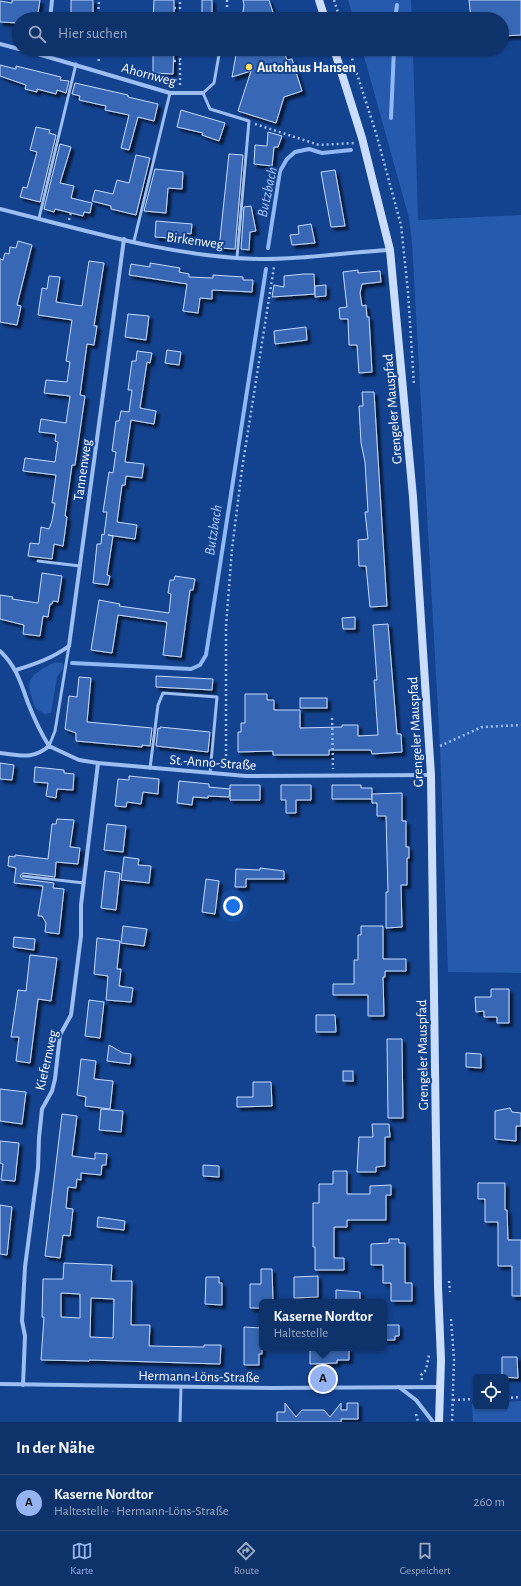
<!DOCTYPE html>
<html lang="de">
<head>
<meta charset="utf-8">
<style>
  :root { --surface:#0e326a; --page:#1c3e72; --text:#f1f3f6; --muted:#9baac1; --line:#2e4d7e; --accent:#95b2f1 }
  body { margin:0; font-family:"Alegreya Sans",sans-serif; background:var(--page); color:var(--text) }
  .controls { position:absolute; right:12px; bottom:12px; display:grid; overflow:hidden; border-radius:6px; box-shadow:0 1px 3px #0004 }
  .controls button { width:36px; height:36px; display:grid; place-items:center; padding:0; border:0; border-bottom:1px solid var(--line); background:var(--surface); color:var(--text); font:20px sans-serif }
  .you { position:absolute; left:233px; top:906px; width:14px; height:14px; margin:-10px; border:3px solid #fff; border-radius:50%; background:#1a73e8; box-shadow:0 0 0 6px #1a73e833 }
  .badge { display:grid; place-items:center; width:26px; height:26px; border-radius:50%; background:var(--accent); color:#111; font-size:13px; font-weight:700 }
  .pin { position:absolute; translate:-50% -50%; border:2px solid #fff; box-shadow:0 1px 4px #0006 }
  .popup { position:absolute; left:259px; top:1299px; width:128px; height:52px; box-sizing:border-box; display:grid; place-content:center; border-radius:6px; background:var(--surface); filter:drop-shadow(0 1px 3px #0005); font-size:13px; white-space:nowrap; color:var(--muted) }
  .popup b { font-size:15px; color:var(--text) }
  .popup::after { content:''; position:absolute; left:50%; top:100%; margin-left:-8px; border:8px solid transparent; border-top-color:var(--surface) }
  .list { margin:0; padding:0; list-style:none }
  h2 { display:flex; justify-content:space-between; align-items:center; height:52px; margin:0; padding:0 16px; font-size:17px }
  h2 small { font-size:13px; font-weight:400; color:var(--muted) }
  .list li { display:grid; grid-template-columns:26px 1fr auto; gap:12px; align-items:center; box-sizing:border-box; height:56px; padding:0 16px; border-top:1px solid var(--line) }
  .list b { display:block; font-size:15px; white-space:nowrap }
  .list p { margin:0; font-size:13px; white-space:nowrap; color:var(--muted) }
  .list em { font-size:13px; font-style:normal; color:var(--muted) }
  .icon { flex:none; width:22px; height:22px; fill:none; stroke:currentColor; stroke-width:2; stroke-linecap:round; stroke-linejoin:round }
  .map { position:relative; flex:none; width:521px; height:1422px; overflow:hidden }
  .search { position:absolute; background:var(--surface); box-shadow:0 1px 3px #0004; left:12px; right:12px; top:12px; height:44px; display:flex; align-items:center; gap:10px; box-sizing:border-box; padding:0 14px; border-radius:22px; color:var(--muted); font-size:15px }
  .sheet { height:108px; background:var(--surface) }
  nav { display:flex; justify-content:space-around; align-items:center; box-sizing:border-box; height:56px; border-top:1px solid var(--line); background:var(--surface); font-size:11px; color:var(--muted) }
  nav a { display:grid; justify-items:center; gap:2px }
  nav .on { color:var(--accent) }
  .map>svg:first-child { display:block }
</style>
</head>
<body>
<div class="map">
<svg width="521" height="1422" viewBox="0 0 521 1422">
  <defs>
    <filter id="shadow"><feDropShadow dx="3.5" dy="3.5" stdDeviation="1" flood-color="#0009"/></filter>
  </defs>
  <rect width="100%" height="100%" fill="#13428e"/>
  <g fill="#255aad">
    <polygon points="348,0 411,0 412,19 354,19"/>
    <polygon points="362,49 413,49 418,220 521,215 521,973 448,972 440,747 412,243 409,218"/>
    <path d="M55 662 62 663 64 667 57 677 51 713 45 714 36 709C24 679 27 677 55 662Z"/>
    <polygon points="521,1401 521,1422 473,1422 472,1404 476,1403 476,1407 506,1407 506,1402"/>
  </g>
  <g fill="none" stroke-linecap="round" stroke-linejoin="round">
    <g stroke="#8fb8f4" stroke-width="4">
      <polyline points="395,19 397,5"/>
      <polyline points="391,118 394,49"/>
      <polyline points="268,248 280,171 287,159 295,152 309,149 322,153 351,150"/>
      <polyline points="72,663 191,669 200,665 206,655 266,269"/>
    </g>
  </g>
  <g fill="#3768b5" stroke="#c4dafc" fill-rule="evenodd" filter="url(#shadow)">
    <polygon points="12,0 40,0 37,19 19,19 19,23 0,22 0,1 12,3"/>
    <rect x="71" y="0" width="22" height="19"/>
    <polygon points="154,0 174,0 174,19 153,19"/>
    <rect x="202" y="0" width="10" height="19"/>
    <polygon points="243,0 269,0 275,19 242,19 244,5"/>
    <polygon points="469,0 521,0 521,35 502,36 502,19 471,19"/>
    <polygon points="153,49 174,49 173,74 153,73"/>
    <polygon points="237,49 283,49 287,60 292,59 302,91 284,97 276,123 238,111 251,71 232,77"/>
    <polygon points="0,65 16,69 16,66 61,77 60,80 69,81 66,93 57,90 56,94 37,89 37,92 25,89 26,85 0,76"/>
    <polygon points="75,83 128,95 128,97 158,104 154,121 138,117 129,150 121,148 129,115 105,110 106,106 79,100 80,96 72,94"/>
    <polygon points="181,110 225,123 219,141 202,135 203,133 177,127"/>
    <polygon points="36,127 50,130 49,133 56,135 40,202 20,197 23,187 27,188 37,152 30,150"/>
    <polygon points="268,132 282,136 278,147 274,147 272,166 254,164 255,145 267,146"/>
    <polygon points="60,144 71,147 60,183 74,186 71,198 92,203 90,213 84,212 83,216 55,209 54,212 44,209"/>
    <polygon points="229,154 243,155 235,249 219,248"/>
    <polygon points="136,155 150,158 136,215 111,209 111,206 92,201 95,190 113,194 117,180 129,183"/>
    <polygon points="155,169 183,172 182,189 168,188 166,213 144,211"/>
    <polygon points="335,170 345,226 331,227 321,172"/>
    <polygon points="251,206 256,231 250,232 249,250 241,249 244,207"/>
    <polygon points="156,221 192,224 191,234 185,233 185,239 155,237"/>
    <polygon points="311,224 315,243 292,245 290,235 299,234 298,226"/>
    <polygon points="18,241 32,245 17,305 21,306 17,325 0,322 0,259 3,260 5,253 9,254 10,247 16,248"/>
    <polygon points="89,261 104,263 94,326 97,326 94,345 87,344 80,395 85,396 75,465 72,465 65,516 67,517 63,546 54,544 52,559 28,556 30,543 39,544 41,527 49,529 52,521 55,503 52,503 56,475 23,471 25,458 55,462 58,442 55,441 56,434 39,432 41,419 66,423 70,396 44,393 46,380 67,382 70,362 66,361 72,320 38,315 42,288 47,289 49,276 60,277 56,302 82,306"/>
    <polygon points="150,263 180,268 179,272 189,274 189,277 213,278 213,275 243,277 243,280 253,280 252,292 212,290 212,299 200,298 198,313 183,311 187,284 129,275 131,264 150,267"/>
    <polygon points="358,270 358,273 380,271 381,282 362,284 360,293 362,306 366,305 367,317 369,317 372,372 359,373 357,345 349,345 348,319 340,319 339,308 347,307 343,272"/>
    <polygon points="304,274 314,274 315,294 272,297 274,285 284,287 284,276"/>
    <polygon points="326,285 326,296 315,297 315,286"/>
    <polygon points="128,314 149,316 146,340 125,337"/>
    <polygon points="306,327 307,340 275,344 274,331"/>
    <polygon points="167,350 181,352 179,365 165,363"/>
    <polygon points="137,351 152,353 150,363 147,362 140,408 156,411 154,424 131,420 125,462 144,464 142,478 126,476 125,485 122,485 117,522 137,525 135,539 108,535 113,536 107,575 110,576 108,585 93,583 97,544 101,544 102,534 104,535 107,512 103,512 109,472 113,473 116,452 112,451 116,421 119,421 121,411 129,412 132,390 128,390 132,361 136,361"/>
    <polygon points="362,392 374,392 387,606 370,607 366,566 359,566 358,540 368,539 365,512 368,512 365,462 361,443 359,406 363,406"/>
    <polygon points="42,573 62,576 58,602 53,601 52,604 50,604 48,617 43,616 40,636 23,634 24,625 0,619 0,595 13,597 12,599 38,603"/>
    <polygon points="175,576 195,579 193,590 190,590 181,657 163,655 167,622 118,615 112,653 91,650 99,600 120,604 119,606 169,613 171,594 168,593 170,580 174,580"/>
    <polygon points="355,617 355,629 343,629 342,618"/>
    <polygon points="388,624 397,734 401,734 402,752 372,754 371,750 329,750 329,755 273,755 273,751 238,752 238,732 241,732 241,723 245,723 245,694 267,694 267,700 274,700 274,710 300,710 300,728 342,727 342,725 358,725 358,736 378,735 374,680 377,680 373,625"/>
    <polygon points="156,676 213,679 212,690 156,687"/>
    <polygon points="79,677 91,678 87,722 152,728 150,746 142,745 142,747 76,741 76,733 65,729 69,696 77,697"/>
    <rect x="300" y="698" width="27" height="10"/>
    <polygon points="160,727 210,732 208,752 156,746 158,728 160,729"/>
    <polygon points="0,763 14,765 12,780 0,779"/>
    <polygon points="35,767 64,770 64,773 74,774 73,790 57,789 56,798 46,796 48,783 34,782"/>
    <polygon points="129,776 159,779 158,794 143,792 141,804 127,802 126,807 115,806 118,779 129,780"/>
    <polygon points="179,781 209,784 209,787 230,789 230,785 260,785 260,800 230,800 230,790 229,797 208,796 208,798 193,797 192,805 177,803"/>
    <polygon points="281,785 311,785 311,800 296,800 296,813 286,813 286,800 281,800"/>
    <polygon points="332,785 361,785 361,788 372,788 372,799 332,799"/>
    <polygon points="402,793 402,821 406,821 406,847 409,847 409,858 407,858 407,885 401,885 402,927 386,928 386,892 388,892 386,816 377,816 377,803 372,803 372,794"/>
    <polygon points="57,819 74,820 70,847 80,848 78,864 56,862 55,877 23,873 20,876 23,879 54,883 53,888 64,889 59,934 45,932 46,923 42,916 38,916 43,886 14,883 16,868 8,866 9,856 15,857 15,855 48,859 52,824 56,824"/>
    <polygon points="107,824 126,826 123,852 104,850"/>
    <polygon points="124,857 139,859 138,865 151,866 149,883 121,880"/>
    <polygon points="260,868 284,871 284,879 246,879 246,887 235,887 236,869 260,870"/>
    <polygon points="105,871 120,873 116,910 101,908"/>
    <polygon points="206,879 219,881 215,914 202,912"/>
    <polygon points="123,926 147,929 144,946 121,943"/>
    <polygon points="361,926 383,926 383,959 406,959 406,971 385,971 385,977 383,977 384,1016 368,1016 368,995 333,995 333,984 354,984 354,960 358,960 358,935 361,935"/>
    <polygon points="14,937 35,939 34,950 13,947"/>
    <polygon points="97,938 120,941 117,969 121,969 119,986 133,988 131,1002 106,1000 108,976 94,974"/>
    <polygon points="30,955 57,958 51,1001 38,999 30,1063 16,1061 19,1037 11,1037 18,990 26,991"/>
    <polygon points="491,989 509,989 509,1023 497,1023 497,1017 484,1017 484,1011 476,1012 475,997 491,997"/>
    <polygon points="89,1000 104,1002 100,1038 85,1036"/>
    <polygon points="316,1015 335,1015 336,1032 316,1032"/>
    <polygon points="387,1039 402,1039 403,1118 388,1118"/>
    <polygon points="109,1045 123,1053 131,1054 130,1064 107,1061"/>
    <polygon points="466,1053 481,1054 481,1068 466,1067"/>
    <polygon points="81,1059 96,1061 94,1079 113,1081 110,1109 85,1106 86,1097 77,1095"/>
    <rect x="343" y="1071" width="10" height="10"/>
    <polygon points="253,1082 271,1082 272,1106 237,1107 237,1097 253,1097"/>
    <polygon points="0,1089 26,1092 22,1124 0,1121"/>
    <polygon points="510,1108 512,1112 521,1113 521,1126 516,1126 516,1141 495,1139 495,1111"/>
    <polygon points="101,1109 123,1111 121,1132 99,1130"/>
    <polygon points="62,1114 77,1116 72,1156 95,1159 95,1153 107,1154 106,1165 102,1165 101,1175 81,1173 81,1180 77,1179 76,1188 68,1187 66,1208 73,1209 70,1236 63,1235 60,1258 45,1256"/>
    <polygon points="372,1124 389,1124 390,1137 385,1137 385,1166 376,1167 376,1172 357,1172 359,1137 373,1137"/>
    <polygon points="0,1141 19,1143 15,1181 1,1180 3,1164 0,1163"/>
    <polygon points="203,1165 219,1166 219,1177 203,1176"/>
    <polygon points="333,1171 347,1171 347,1194 370,1194 370,1186 391,1185 391,1195 386,1195 386,1220 347,1220 347,1227 334,1227 334,1258 344,1258 344,1270 315,1270 315,1247 313,1247 313,1203 319,1203 319,1184 333,1184"/>
    <polygon points="478,1183 505,1183 505,1210 507,1210 508,1240 521,1240 521,1296 512,1296 512,1266 498,1266 498,1222 485,1222 485,1199 478,1199"/>
    <polygon points="0,1205 12,1207 7,1255 0,1254"/>
    <polygon points="98,1217 125,1221 124,1230 97,1227"/>
    <polygon points="389,1239 399,1239 399,1243 405,1243 405,1283 412,1283 412,1301 391,1301 391,1283 383,1283 383,1265 371,1265 371,1244 389,1243"/>
    <path d="M64 1263 112 1265 111 1281H132L131 1325H150L149 1346 204 1347V1345H221L220 1364 89 1360V1361L41 1360 44 1317H42L43 1279H63ZM61 1293 80 1294V1318L61 1317ZM91 1298 114 1299 113 1338 90 1337Z"/>
    <polygon points="261,1269 272,1269 273,1302 262,1302 262,1308 250,1308 250,1284 261,1284"/>
    <polygon points="318,1276 318,1297 294,1298 294,1277"/>
    <polygon points="206,1277 219,1277 219,1283 222,1283 222,1305 205,1304"/>
    <polygon points="336,1290 360,1292 360,1302 336,1302"/>
    <polygon points="384,1325 399,1325 399,1336 395,1336 395,1340 384,1340"/>
    <polygon points="244,1327 262,1328 262,1354 259,1354 259,1365 244,1365"/>
    <polygon points="310,1348 349,1348 349,1360 337,1360 337,1363 310,1364"/>
    <polygon points="502,1357 517,1357 518,1378 502,1377"/>
    <polygon points="285,1403 296,1417 302,1410 324,1410 330,1417 341,1403 341,1410 347,1410 347,1403 358,1403 358,1419 341,1419 341,1422 277,1422 277,1412 285,1412"/>
  </g>
  <g fill="none" stroke-linecap="round" stroke-linejoin="round">
    <g stroke="#9dbef1" stroke-width="2.5" stroke-dasharray="2 3" stroke-linecap="butt">
      <polyline points="227,0 227,10"/>
      <polyline points="334,0 340,19"/>
      <polyline points="174,8 180,8"/>
      <polyline points="98,19 99,0"/>
      <polyline points="180,19 180,0"/>
      <polyline points="98,49 99,64"/>
      <polyline points="349,49 376,133 401,225 408,292 414,385"/>
      <polyline points="174,61 180,61"/>
      <polyline points="180,85 180,49"/>
      <polyline points="255,124 319,145 354,143"/>
      <polyline points="69,220 71,213"/>
      <polyline points="332,718 333,769"/>
      <polyline points="440,746 482,727 521,725"/>
      <polyline points="226,766 226,626 232,549 242,469 274,267"/>
      <polyline points="449,1281 450,1292"/>
      <polyline points="451,1319 454,1359 452,1422"/>
      <polyline points="422,1380 421,1375 426,1370 429,1355"/>
      <polyline points="506,1398 521,1397"/>
      <polyline points="453,1400 476,1399"/>
      <polyline points="416,1414 418,1422"/>
    </g>
    <g stroke="#9dbef1" stroke-width="3">
      <polyline points="225,19 225,16"/>
      <polyline points="220,49 214,83 203,93 210,109 249,121 237,257"/>
      <polyline points="39,218 76,64"/>
      <polyline points="134,241 170,93"/>
      <polyline points="38,561 80,566"/>
      <polyline points="49,746 55,731 69,646"/>
      <polyline points="150,768 158,705 163,693 217,697 210,773"/>
      <polyline points="23,876 84,883"/>
      <polyline points="180,1422 181,1387"/>
    </g>
    <g stroke="#9dbef1" stroke-width="4">
      <polyline points="50,19 52,0"/>
      <polyline points="0,44 19,49"/>
      <polyline points="21,49 170,93 203,93"/>
      <path d="M0 209C85 230 171 257 259 259 303 260 346 252 390 250"/>
      <path d="M0 651C16 666 21 683 28 703 34 718 40 732 49 746"/>
      <path d="M16 670C35 664 53 658 69 646L124 239"/>
      <path d="M0 753C20 755 33 760 49 746L79 760 98 763 246 776 431 775"/>
      <polyline points="0,1384 271,1388 441,1387"/>
      <polyline points="23,1385 25,1336 22,1321 25,1267 38,1168 39,1138 42,1109 52,1091 55,1079 60,1035 71,1015 81,936 81,905 98,763"/>
      <polyline points="399,1387 416,1400 433,1422"/>
    </g>
    <g stroke="#cbddfc" stroke-width="8">
      <polyline points="319,0 325,19"/>
      <polyline points="334,49 362,138 390,250 413,497 431,775 438,1287 441,1360 439,1422"/>
    </g>
  </g>
  <circle fill="#ffda5d" stroke="#13428e" stroke-width="1.5" cx="249" cy="67" r="4"/>
  <g text-anchor="middle" stroke-width="4" stroke-linejoin="round" paint-order="stroke">
    <g font-size="14" font-weight="bold" fill="#fff" stroke="#13428e" text-anchor="start">
      <text x="257" y="72">Autohaus Hansen</text>
    </g>
    <g font-size="14" fill="#fff" stroke="#13428e">
      <text transform="translate(149 74) rotate(15)" y="5">Ahornweg</text>
      <text transform="translate(195 240) rotate(8)" y="5">Birkenweg</text>
      <text transform="translate(392 409) rotate(-95)" y="5">Grengeler Mauspfad</text>
      <text transform="translate(82 470) rotate(-82)" y="5">Tannenweg</text>
      <text transform="translate(415 732) rotate(-93)" y="5">Grengeler Mauspfad</text>
      <text transform="translate(213 762) rotate(4)" y="5">St.-Anno-Straße</text>
      <text transform="translate(422 1055) rotate(-91)" y="5">Grengeler Mauspfad</text>
      <text transform="translate(46 1060) rotate(-77)" y="5">Kiefernweg</text>
      <text transform="translate(199 1376) rotate(1)" y="5">Hermann-Löns-Straße</text>
    </g>
    <g font-size="15" font-style="italic" fill="#a9c8f8" stroke="#13428e">
      <text transform="translate(267 192) rotate(-78)" y="5">Butzbach</text>
      <text transform="translate(213 530) rotate(-81)" y="5">Butzbach</text>
    </g>
  </g>
</svg>
<div class="controls">
<button><svg class="icon" aria-label="locate" viewBox="0 0 24 24"><circle cx="12" cy="12" r="6"/><path d="M12 2v4M12 18v4M2 12h4M18 12h4"/></svg></button>
</div>
<div class="you"></div>
<div class="pin badge" style="left:323px;top:1379px">A</div>
<div class="popup"><b>Kaserne Nordtor</b>Haltestelle</div>
<div class="search"><svg class="icon" aria-label="search" viewBox="0 0 24 24"><circle cx="10" cy="10" r="6"/><path d="M15 15l6 6"/></svg>Hier suchen</div>
</div>
<section class="sheet">
<h2>In der Nähe<small></small></h2>
<ul class="list">
<li><span class="badge">A</span><div><b>Kaserne Nordtor</b><p>Haltestelle · Hermann-Löns-Straße</p></div><em>260 m</em></li>
</ul>
</section>
<nav>
<a class="on"><svg class="icon" aria-label="map" viewBox="0 0 24 24"><path d="M3 6l6-2 6 2 6-2v14l-6 2-6-2-6 2zM9 4v14M15 6v14"/></svg>Karte</a>
<a><svg class="icon" aria-label="directions" viewBox="0 0 24 24"><path d="M12 3l9 9-9 9-9-9zM9 14v-3h6M13 9l2 2-2 2"/></svg>Route</a>
<a><svg class="icon" aria-label="saved" viewBox="0 0 24 24"><path d="M7 4h10v16l-5-4-5 4z"/></svg>Gespeichert</a>
</nav>
</body>
</html>
